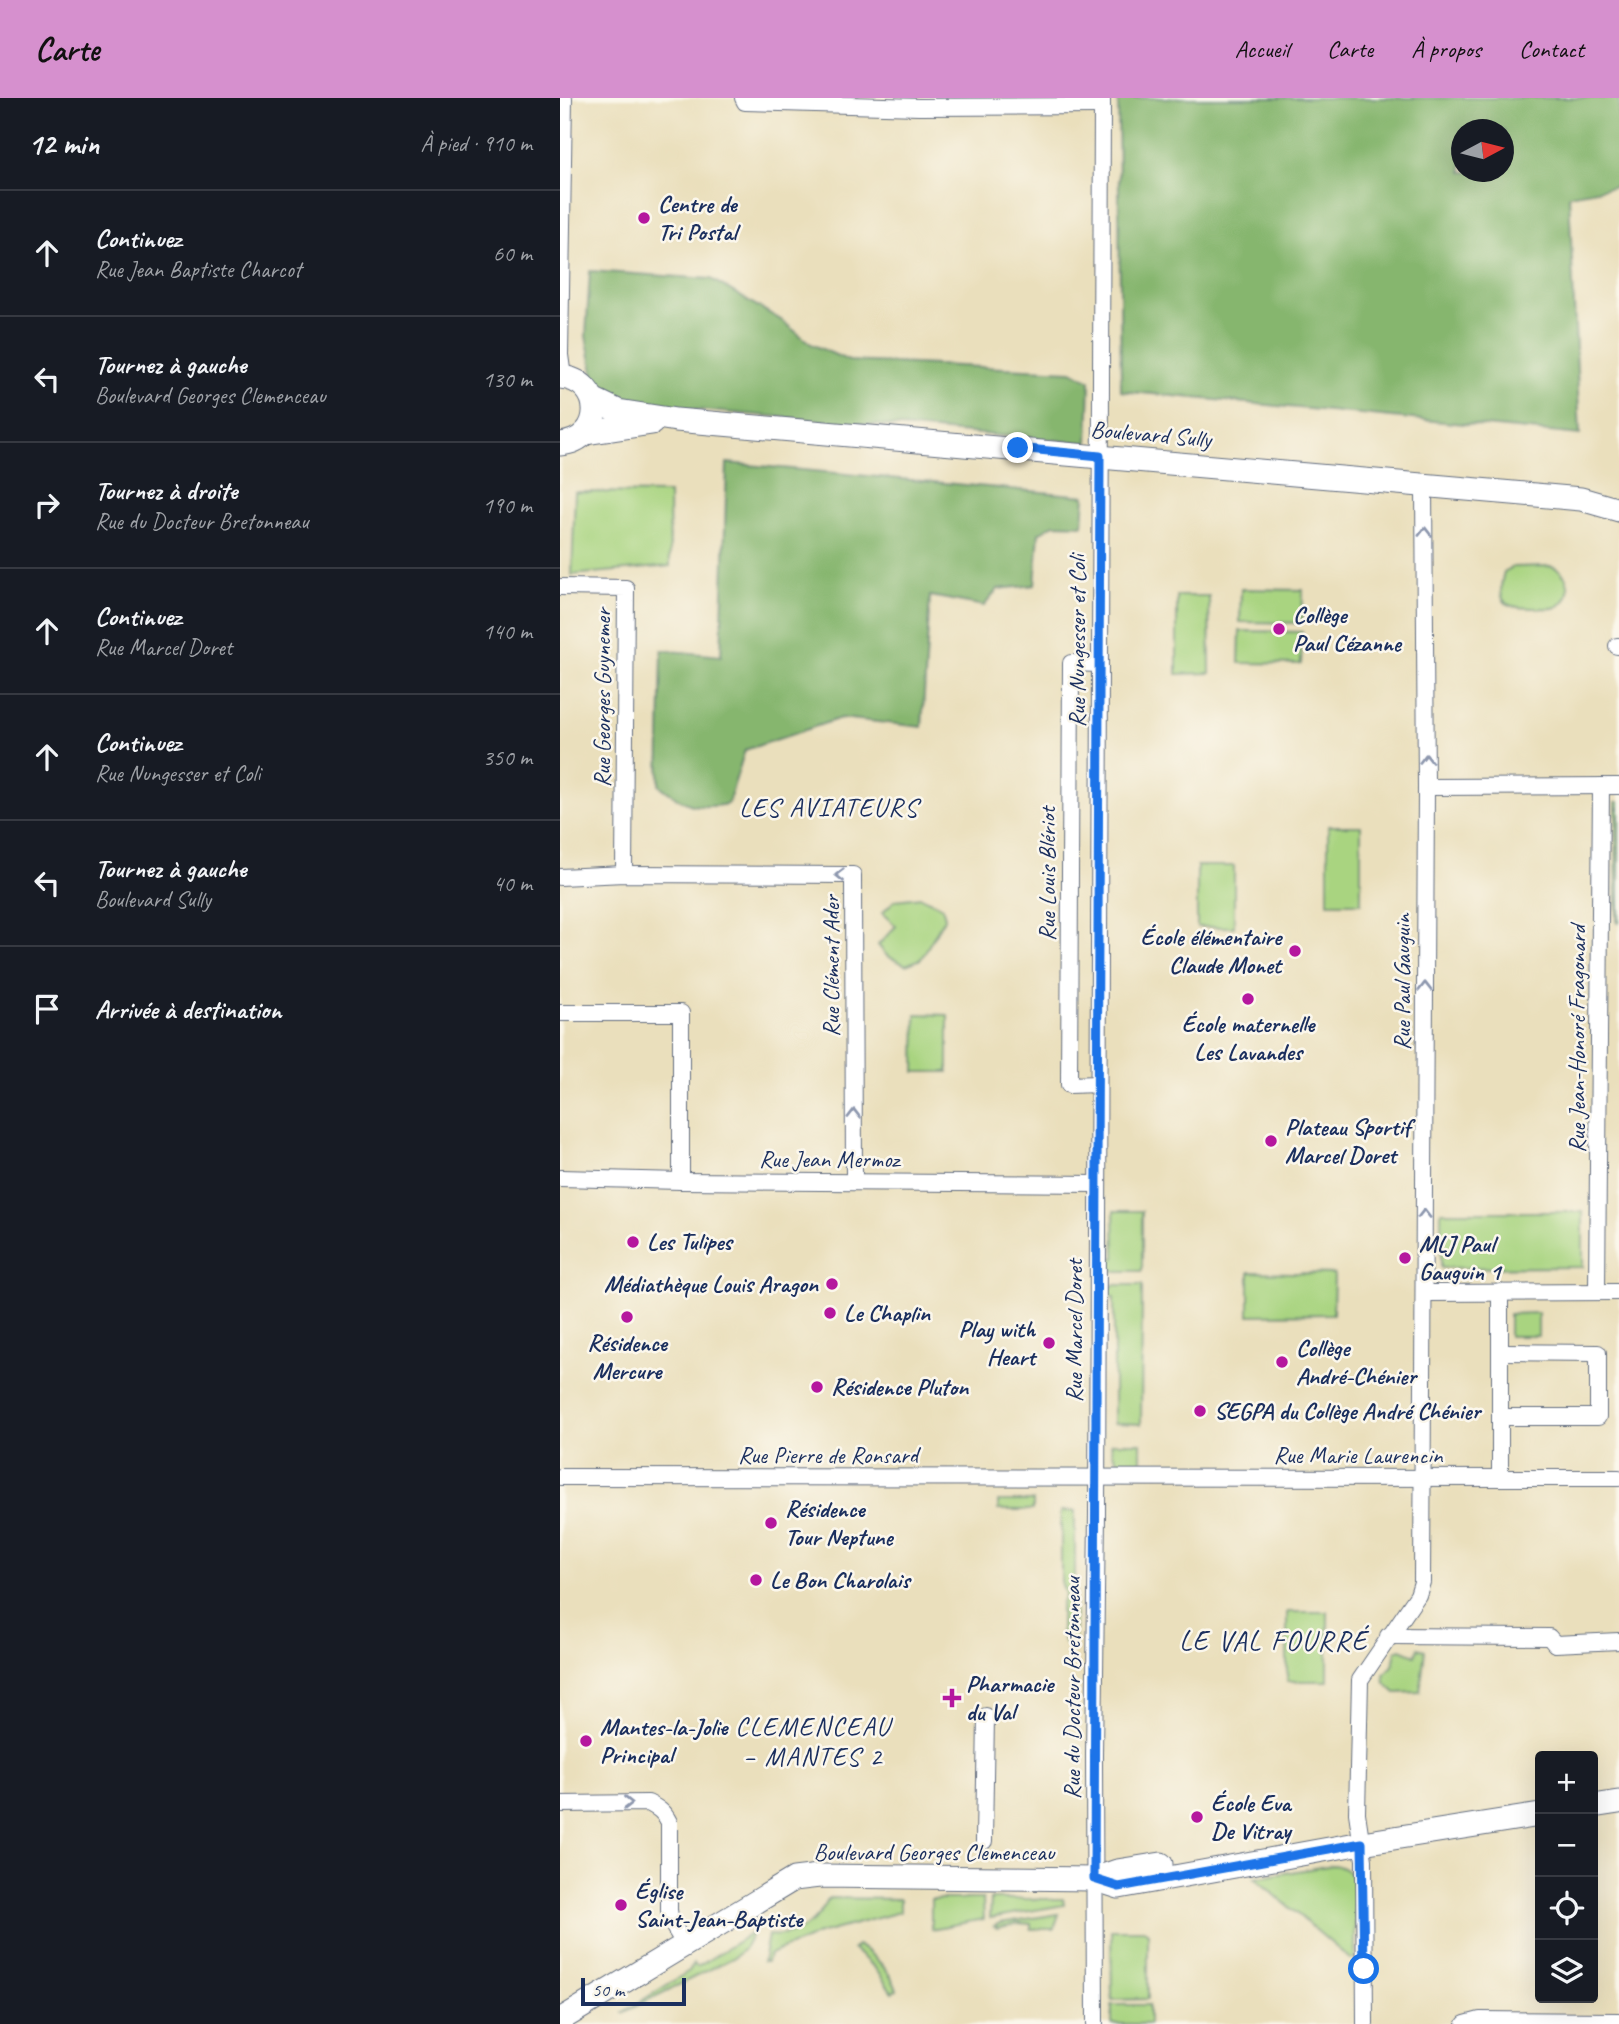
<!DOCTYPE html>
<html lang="fr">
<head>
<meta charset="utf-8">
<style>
  :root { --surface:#171b24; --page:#242831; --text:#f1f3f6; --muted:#9ea1a6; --line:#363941; --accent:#d690ce }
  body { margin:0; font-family:Caveat,sans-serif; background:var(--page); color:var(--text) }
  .controls { position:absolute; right:21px; bottom:21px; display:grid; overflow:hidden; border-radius:7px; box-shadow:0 7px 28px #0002 }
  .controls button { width:63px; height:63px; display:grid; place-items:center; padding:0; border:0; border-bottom:2px solid var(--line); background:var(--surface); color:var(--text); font:35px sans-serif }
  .compass { position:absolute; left:891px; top:21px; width:63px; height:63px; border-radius:50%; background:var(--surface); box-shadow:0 7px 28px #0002; rotate:83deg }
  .scale { position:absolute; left:21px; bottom:18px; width:105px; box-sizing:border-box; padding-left:7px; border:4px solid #1b2f5e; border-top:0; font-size:19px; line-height:24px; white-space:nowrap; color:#1b2f5e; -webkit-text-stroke:5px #fbf7ec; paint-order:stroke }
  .stop { position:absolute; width:21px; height:21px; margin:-16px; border:5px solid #1a73e8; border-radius:50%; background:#fff }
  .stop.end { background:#1a73e8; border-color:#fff; box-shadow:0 2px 7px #0008 }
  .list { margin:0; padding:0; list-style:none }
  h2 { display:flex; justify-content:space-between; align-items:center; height:91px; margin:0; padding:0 28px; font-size:30px }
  h2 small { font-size:23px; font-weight:400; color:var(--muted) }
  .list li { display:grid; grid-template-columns:46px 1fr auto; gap:21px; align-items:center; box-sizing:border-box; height:126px; padding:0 28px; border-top:2px solid var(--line) }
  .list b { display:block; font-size:26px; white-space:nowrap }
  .list p { margin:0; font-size:23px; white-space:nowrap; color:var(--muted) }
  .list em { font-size:23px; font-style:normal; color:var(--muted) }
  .icon { flex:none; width:38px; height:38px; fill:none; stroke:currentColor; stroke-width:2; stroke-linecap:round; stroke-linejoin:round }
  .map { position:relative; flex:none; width:1059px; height:1926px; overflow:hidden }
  header { display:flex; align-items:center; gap:42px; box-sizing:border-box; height:98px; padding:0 35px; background:var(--accent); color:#111 }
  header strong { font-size:33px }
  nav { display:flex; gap:38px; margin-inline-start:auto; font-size:24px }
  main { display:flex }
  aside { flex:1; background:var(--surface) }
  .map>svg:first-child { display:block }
</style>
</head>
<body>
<header>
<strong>Carte</strong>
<nav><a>Accueil</a><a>Carte</a><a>À propos</a><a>Contact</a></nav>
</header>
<main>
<aside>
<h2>12 min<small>À pied · 910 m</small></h2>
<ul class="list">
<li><svg class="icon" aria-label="ahead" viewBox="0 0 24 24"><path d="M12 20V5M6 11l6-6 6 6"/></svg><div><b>Continuez</b><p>Rue Jean Baptiste Charcot</p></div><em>60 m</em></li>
<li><svg class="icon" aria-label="left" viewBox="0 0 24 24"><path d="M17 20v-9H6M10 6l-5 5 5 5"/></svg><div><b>Tournez à gauche</b><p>Boulevard Georges Clemenceau</p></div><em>130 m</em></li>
<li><svg class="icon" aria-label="right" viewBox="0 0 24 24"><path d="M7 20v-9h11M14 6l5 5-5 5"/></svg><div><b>Tournez à droite</b><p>Rue du Docteur Bretonneau</p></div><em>190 m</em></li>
<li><svg class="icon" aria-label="ahead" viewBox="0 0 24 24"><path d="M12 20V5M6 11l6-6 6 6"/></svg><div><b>Continuez</b><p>Rue Marcel Doret</p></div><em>140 m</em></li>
<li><svg class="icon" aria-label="ahead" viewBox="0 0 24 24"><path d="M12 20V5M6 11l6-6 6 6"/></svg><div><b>Continuez</b><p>Rue Nungesser et Coli</p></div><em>350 m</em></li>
<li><svg class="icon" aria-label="left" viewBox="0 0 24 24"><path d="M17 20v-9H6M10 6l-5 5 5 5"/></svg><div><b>Tournez à gauche</b><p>Boulevard Sully</p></div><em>40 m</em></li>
<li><svg class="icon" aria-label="arrive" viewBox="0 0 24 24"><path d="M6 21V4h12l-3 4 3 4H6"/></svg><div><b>Arrivée à destination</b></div></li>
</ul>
</aside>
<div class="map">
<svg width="1059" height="1926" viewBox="0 0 1059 1926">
  <rect width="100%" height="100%" fill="#fbf7ec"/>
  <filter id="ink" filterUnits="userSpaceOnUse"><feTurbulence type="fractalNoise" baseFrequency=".0143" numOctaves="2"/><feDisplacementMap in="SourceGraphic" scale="14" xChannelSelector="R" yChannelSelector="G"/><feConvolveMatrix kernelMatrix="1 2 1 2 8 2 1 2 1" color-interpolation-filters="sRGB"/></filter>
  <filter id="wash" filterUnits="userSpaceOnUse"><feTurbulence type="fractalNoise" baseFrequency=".00686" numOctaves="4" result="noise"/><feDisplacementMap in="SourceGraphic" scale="28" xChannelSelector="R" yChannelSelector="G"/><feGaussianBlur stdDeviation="1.57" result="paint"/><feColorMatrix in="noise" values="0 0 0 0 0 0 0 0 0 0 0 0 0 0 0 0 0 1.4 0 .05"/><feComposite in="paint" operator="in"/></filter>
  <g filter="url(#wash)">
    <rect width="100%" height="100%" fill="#eadfbc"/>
    <g fill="#a9d480" stroke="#62826f" stroke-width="2">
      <polygon points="15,394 109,395 110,468 12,477"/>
      <path d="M991 468C1008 472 1015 496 1000 507 994 512 985 510 978 510 949 510 934 509 944 474L953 469Z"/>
      <polygon points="681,491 743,492 742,525 680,524"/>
      <polygon points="617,498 649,498 650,575 617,576"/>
      <polygon points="680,533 742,534 741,566 679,565"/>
      <polygon points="1056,704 1059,704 1059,825 1057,825"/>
      <rect x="768" y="728" width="33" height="77"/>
      <rect x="637" y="768" width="37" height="61"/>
      <polygon points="361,799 382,809 385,819 361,861 346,867 327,858 318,847 336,828 322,815 335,802"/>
      <polygon points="356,916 388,917 388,974 355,974"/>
      <polygon points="554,1113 582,1113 582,1173 554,1173 546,1166 546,1160 555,1160"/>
      <polygon points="881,1114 1023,1114 1023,1169 881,1170"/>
      <polygon points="689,1174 774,1176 773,1216 689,1217"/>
      <path d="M554 1187H582L581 1326 554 1325V1199H544C544 1193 549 1189 554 1187Z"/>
      <polygon points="978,1215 978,1238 949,1238 949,1216"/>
      <path d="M551 1345H581V1367C564 1367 552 1365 551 1345Z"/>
      <rect x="438" y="1403" width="35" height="9"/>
      <polygon points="501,1413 515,1413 515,1552 512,1552 505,1546 501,1532 501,1507 505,1496 501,1483"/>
      <rect x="727" y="1514" width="41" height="69"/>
      <polygon points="858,1550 865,1552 860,1594 836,1595 825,1585 824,1576 833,1567 836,1553 841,1551 855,1557"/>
      <path d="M773 1767C784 1768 792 1775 795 1786V1861H790L695 1780Z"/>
      <path d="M269 1800 340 1801V1814L255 1837C241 1847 223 1848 209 1857L207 1864H203L208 1837C236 1840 258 1825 269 1800Z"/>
      <polygon points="371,1801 423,1801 424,1821 371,1831"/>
      <polygon points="431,1801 503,1801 504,1807 430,1820"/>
      <polygon points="499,1816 494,1831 471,1831 471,1826 458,1825 437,1830 434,1828 440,1825"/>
      <polygon points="551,1832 584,1832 588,1835 588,1901 552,1902"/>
      <polygon points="193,1834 184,1851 175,1859 62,1915 129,1873 134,1866 137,1869"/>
      <path d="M297 1847C314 1856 330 1873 337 1892L332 1894 314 1869 293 1851Z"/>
      <rect x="552" y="1907" width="37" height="19"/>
    </g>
    <g fill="#86b66e" stroke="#507266" stroke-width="2" fill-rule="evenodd">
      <path d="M558 0H1059V88L1009 97 1020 337 561 293ZM902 32H944V74H902Z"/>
      <polygon points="30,173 151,181 221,222 251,246 289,263 512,273 530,283 528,345 91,308 48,294 35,285 26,238"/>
      <path d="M167 365 525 398 523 427 494 426 479 435 475 487 438 491 424 508 370 498 362 629 281 620 185 652 168 706C133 712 125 707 99 687L102 552 161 558Z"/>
    </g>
  </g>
  <g filter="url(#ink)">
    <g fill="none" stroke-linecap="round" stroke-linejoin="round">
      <defs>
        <g id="street">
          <polyline points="183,0 185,4 359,9 542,8"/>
          <polyline points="3,279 0,257 4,0"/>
          <polyline points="0,489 66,490 64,776"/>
          <polyline points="1057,548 1059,548"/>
          <polyline points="866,689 1059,688"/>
          <polyline points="0,779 64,776 293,777 294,1084"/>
          <polyline points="0,915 121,915 121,1083"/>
          <polyline points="538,986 509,987 511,565 539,566"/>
          <polyline points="0,1080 121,1083 538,1086"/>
          <polyline points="1037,1193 1041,688"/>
          <polyline points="940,1194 940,1380"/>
          <polyline points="864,1195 1059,1194"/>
          <polyline points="940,1254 1038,1255 1038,1319 940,1319"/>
          <polyline points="0,1379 1059,1380"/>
          <polyline points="828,1538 989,1539 995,1546 1059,1543"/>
          <path d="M0 1706 88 1705C98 1710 104 1714 109 1724V1812L111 1824 125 1847"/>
          <polyline points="424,1743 426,1618"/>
          <polyline points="535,1926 534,1657 537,1416 542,0"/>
          <polyline points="805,1926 804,1762 797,1715 800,1582 858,1497 862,1484 866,689 864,388"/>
          <polyline points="905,1926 920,1922 1059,1923"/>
        </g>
        <g id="secondary">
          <path d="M0 279C45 282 46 342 0 346"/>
          <polyline points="33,301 58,313 116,322 1021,401 1059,412"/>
          <polyline points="26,335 92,325"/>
          <polyline points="1033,1708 1059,1704"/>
          <polyline points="534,1781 557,1773 601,1766"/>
          <polyline points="0,1922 234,1781 259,1778 534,1781 559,1789 802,1745 980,1717"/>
        </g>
      </defs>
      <use href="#street" stroke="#636d7f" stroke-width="18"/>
      <use href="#secondary" stroke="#636d7f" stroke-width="25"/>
      <use href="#street" stroke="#fff" stroke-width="16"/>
      <use href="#secondary" stroke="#fff" stroke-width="23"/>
    </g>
    <defs><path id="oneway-chevron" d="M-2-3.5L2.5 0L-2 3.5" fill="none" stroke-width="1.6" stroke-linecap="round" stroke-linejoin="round" transform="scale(1.75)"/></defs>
    <g stroke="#8d97ae">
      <use href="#oneway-chevron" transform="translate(865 434) rotate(-90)"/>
      <use href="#oneway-chevron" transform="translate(866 661) rotate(-90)"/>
      <use href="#oneway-chevron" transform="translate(280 777) rotate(-180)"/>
      <use href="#oneway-chevron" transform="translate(865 889) rotate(-90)"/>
      <use href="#oneway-chevron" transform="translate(294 1016) rotate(-90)"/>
      <use href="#oneway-chevron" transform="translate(864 1116) rotate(-90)"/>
      <use href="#oneway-chevron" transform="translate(68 1705)"/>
    </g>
  </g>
  <g fill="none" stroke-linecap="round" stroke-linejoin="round" filter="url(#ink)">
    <polyline stroke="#1a73e8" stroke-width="9" points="458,350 540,358 534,1781 559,1789 802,1745 804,1871"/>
  </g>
  <g fill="#b5179e" stroke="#fbf7ec" stroke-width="2.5">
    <circle cx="84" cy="120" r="7"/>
    <circle cx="719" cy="531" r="7"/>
    <circle cx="735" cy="853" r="7"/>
    <circle cx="688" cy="901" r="7"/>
    <circle cx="711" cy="1043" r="7"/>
    <circle cx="73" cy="1144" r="7"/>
    <circle cx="845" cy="1160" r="7"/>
    <circle cx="272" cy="1186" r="7"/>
    <circle cx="270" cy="1215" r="7"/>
    <circle cx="67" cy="1219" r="7"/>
    <circle cx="489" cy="1245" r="7"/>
    <circle cx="722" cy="1264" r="7"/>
    <circle cx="257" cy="1289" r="7"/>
    <circle cx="640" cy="1313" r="7"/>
    <circle cx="211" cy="1425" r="7"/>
    <circle cx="196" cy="1482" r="7"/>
    <path d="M388.5 1589.5h7v7h7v7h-7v7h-7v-7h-7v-7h7z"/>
    <circle cx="26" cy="1643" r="7"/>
    <circle cx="637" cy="1719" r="7"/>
    <circle cx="61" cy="1807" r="7"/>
  </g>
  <g text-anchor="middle" stroke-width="5" stroke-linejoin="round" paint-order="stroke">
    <g font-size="24" font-weight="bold" fill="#1b2f5e" stroke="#fbf7ec" text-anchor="start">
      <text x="98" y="114">Centre de<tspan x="98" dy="28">Tri Postal</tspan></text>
      <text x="733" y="525">Collège<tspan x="733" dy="28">Paul Cézanne</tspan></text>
      <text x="721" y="847" text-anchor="end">École élémentaire<tspan x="721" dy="28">Claude Monet</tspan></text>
      <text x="688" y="934" text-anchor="middle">École maternelle<tspan x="688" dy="28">Les Lavandes</tspan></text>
      <text x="725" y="1037">Plateau Sportif<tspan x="725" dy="28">Marcel Doret</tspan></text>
      <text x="87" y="1152">Les Tulipes</text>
      <text x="859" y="1154">MLJ Paul<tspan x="859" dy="28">Gauguin 1</tspan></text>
      <text x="258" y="1194" text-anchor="end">Médiathèque Louis Aragon</text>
      <text x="284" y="1223">Le Chaplin</text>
      <text x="475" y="1239" text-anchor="end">Play with<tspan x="475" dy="28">Heart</tspan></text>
      <text x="67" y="1253" text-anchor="middle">Résidence<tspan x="67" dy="28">Mercure</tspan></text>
      <text x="736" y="1258">Collège<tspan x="736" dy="28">André-Chénier</tspan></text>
      <text x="271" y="1297">Résidence Pluton</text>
      <text x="654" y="1321">SEGPA du Collège André Chénier</text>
      <text x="225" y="1419">Résidence<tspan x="225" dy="28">Tour Neptune</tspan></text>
      <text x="210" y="1490">Le Bon Charolais</text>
      <text x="406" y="1594">Pharmacie<tspan x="406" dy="28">du Val</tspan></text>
      <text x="40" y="1637">Mantes-la-Jolie<tspan x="40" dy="28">Principal</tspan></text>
      <text x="651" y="1713">École Eva<tspan x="651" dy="28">De Vitray</tspan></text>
      <text x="75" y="1801">Église<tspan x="75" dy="28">Saint-Jean-Baptiste</tspan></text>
    </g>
    <g font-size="24" fill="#1b2f5e" stroke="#fbf7ec">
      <text transform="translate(591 336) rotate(5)" y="8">Boulevard Sully</text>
      <text transform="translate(517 543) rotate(-90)" y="8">Rue Nungesser et Coli</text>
      <text transform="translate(42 600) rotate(-90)" y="8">Rue Georges Guynemer</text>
      <text transform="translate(487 776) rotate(-90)" y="8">Rue Louis Blériot</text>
      <text transform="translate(271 868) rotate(-90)" y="8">Rue Clément Ader</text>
      <text transform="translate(842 884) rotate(-90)" y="8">Rue Paul Gauguin</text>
      <text transform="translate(1017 941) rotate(-90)" y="8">Rue Jean-Honoré Fragonard</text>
      <text x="269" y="1069">Rue Jean Mermoz</text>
      <text transform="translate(514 1233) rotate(-90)" y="8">Rue Marcel Doret</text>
      <text x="268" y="1365">Rue Pierre de Ronsard</text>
      <text x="798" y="1365">Rue Marie Laurencin</text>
      <text transform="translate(512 1590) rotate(-90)" y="8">Rue du Docteur Bretonneau</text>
      <text x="374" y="1762">Boulevard Georges Clemenceau</text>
    </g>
    <g font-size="26" letter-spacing="2" fill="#1b2f5e" stroke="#fbf7ec">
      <text x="269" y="718">LES AVIATEURS</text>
      <text x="253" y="1637">CLEMENCEAU<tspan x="253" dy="30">– MANTES 2</tspan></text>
    </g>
    <g font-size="28" letter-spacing="2" fill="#1b2f5e" stroke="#fbf7ec">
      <text x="714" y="1552">LE VAL FOURRÉ</text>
    </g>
  </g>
</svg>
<div class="controls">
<button>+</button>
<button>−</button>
<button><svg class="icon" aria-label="locate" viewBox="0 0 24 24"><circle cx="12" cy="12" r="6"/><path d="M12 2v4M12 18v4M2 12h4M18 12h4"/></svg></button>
<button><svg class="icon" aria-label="layers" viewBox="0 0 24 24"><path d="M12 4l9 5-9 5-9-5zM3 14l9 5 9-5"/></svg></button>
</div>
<svg class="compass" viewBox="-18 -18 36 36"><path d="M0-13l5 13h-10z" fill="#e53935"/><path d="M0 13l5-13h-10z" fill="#9ea1a6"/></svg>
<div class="scale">50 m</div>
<div class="stop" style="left:804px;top:1871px"></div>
<div class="stop end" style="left:458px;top:350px"></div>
</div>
</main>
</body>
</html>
